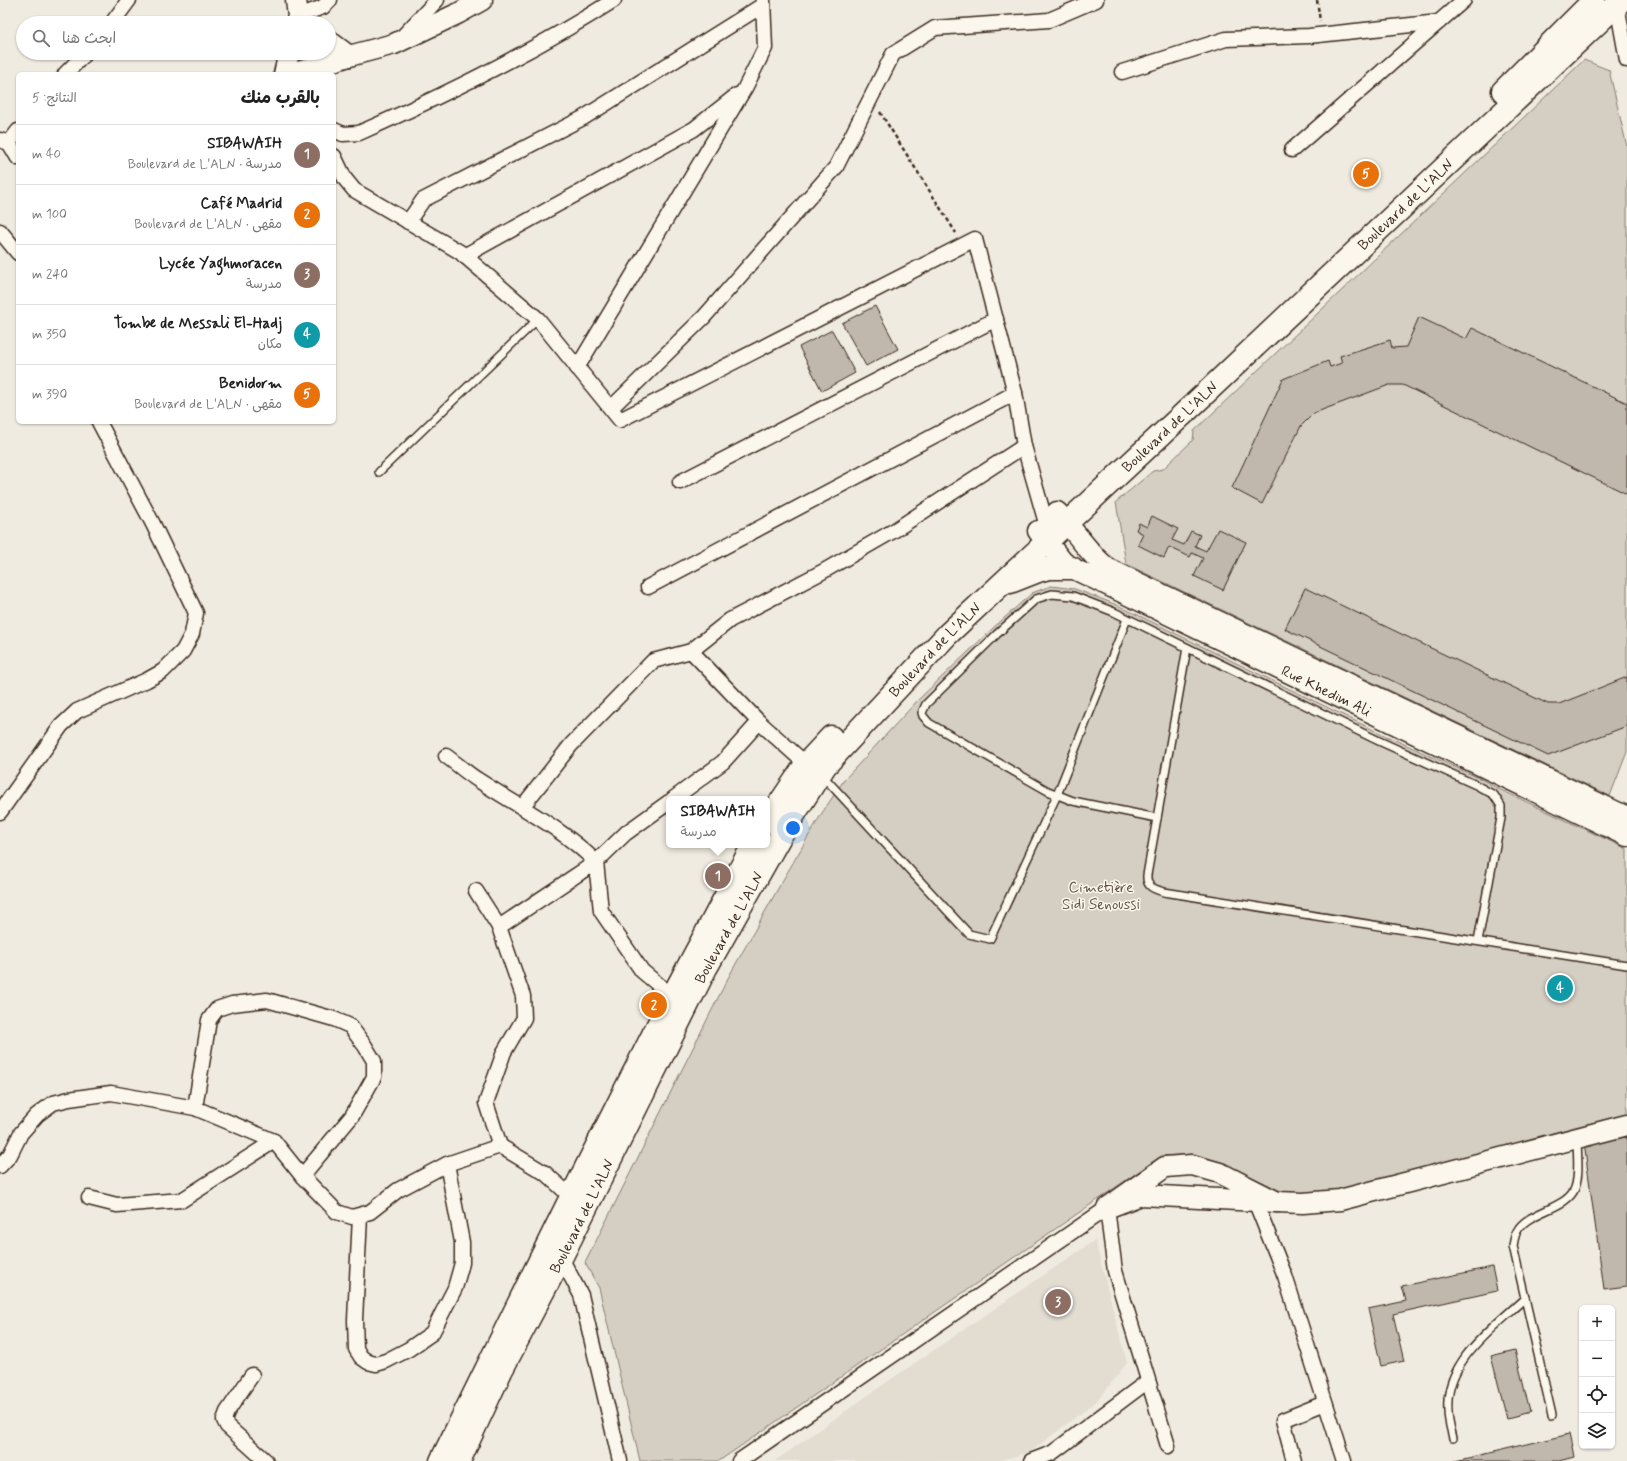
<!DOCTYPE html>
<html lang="ar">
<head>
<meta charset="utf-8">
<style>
  :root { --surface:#fff; --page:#f2f2f2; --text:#222; --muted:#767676; --line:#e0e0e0; --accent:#3b2a1e }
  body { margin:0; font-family:Mynerve,"Playpen Sans Arabic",sans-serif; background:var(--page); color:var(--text); direction:rtl }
  .controls { position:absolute; right:12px; bottom:12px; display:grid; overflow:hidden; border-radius:6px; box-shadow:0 1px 3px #0004 }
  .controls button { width:36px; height:36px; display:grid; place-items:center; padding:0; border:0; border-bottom:1px solid var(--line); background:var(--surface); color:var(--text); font:20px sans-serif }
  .you { position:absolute; left:793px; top:828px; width:14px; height:14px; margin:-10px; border:3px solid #fff; border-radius:50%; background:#1a73e8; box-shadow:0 0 0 6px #1a73e833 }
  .badge { display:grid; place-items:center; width:26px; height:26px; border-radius:50%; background:var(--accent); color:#fff; font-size:13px; font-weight:700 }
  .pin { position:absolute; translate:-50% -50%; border:2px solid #fff; box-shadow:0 1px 4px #0006 }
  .popup { position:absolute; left:666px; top:796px; width:104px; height:52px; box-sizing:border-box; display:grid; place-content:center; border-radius:6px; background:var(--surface); filter:drop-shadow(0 1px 3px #0005); font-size:13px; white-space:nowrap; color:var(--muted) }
  .popup b { font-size:15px; color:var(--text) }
  .popup::after { content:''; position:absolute; left:50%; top:100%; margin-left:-8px; border:8px solid transparent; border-top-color:var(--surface) }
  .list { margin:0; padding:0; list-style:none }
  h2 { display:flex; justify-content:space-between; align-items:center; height:52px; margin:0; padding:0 16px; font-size:17px }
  h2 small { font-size:13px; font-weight:400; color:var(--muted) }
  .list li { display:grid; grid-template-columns:26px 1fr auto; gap:12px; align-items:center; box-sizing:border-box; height:60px; padding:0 16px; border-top:1px solid var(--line) }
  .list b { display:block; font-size:15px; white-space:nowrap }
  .list p { margin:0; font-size:13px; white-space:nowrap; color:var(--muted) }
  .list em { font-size:13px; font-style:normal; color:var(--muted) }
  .icon { flex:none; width:22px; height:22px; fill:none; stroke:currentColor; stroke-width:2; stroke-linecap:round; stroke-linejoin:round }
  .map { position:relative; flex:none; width:1627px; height:1461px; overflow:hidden; direction:ltr }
  .search { position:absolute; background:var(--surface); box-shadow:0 1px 3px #0004; left:16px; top:16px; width:320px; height:44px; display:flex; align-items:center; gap:10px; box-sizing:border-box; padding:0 14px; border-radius:22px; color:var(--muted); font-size:15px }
  .panel { position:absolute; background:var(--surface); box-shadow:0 1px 3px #0004; left:16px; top:72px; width:320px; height:352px; border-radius:6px; direction:rtl }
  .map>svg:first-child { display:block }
</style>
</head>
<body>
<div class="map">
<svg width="1627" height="1461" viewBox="0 0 1627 1461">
  <rect width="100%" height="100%" fill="#f0ebe0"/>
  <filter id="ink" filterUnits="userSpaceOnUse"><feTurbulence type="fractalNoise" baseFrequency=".025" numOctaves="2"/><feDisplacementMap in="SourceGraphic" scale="8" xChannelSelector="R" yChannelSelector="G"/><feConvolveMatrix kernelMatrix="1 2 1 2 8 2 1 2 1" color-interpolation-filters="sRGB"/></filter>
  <g filter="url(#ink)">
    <polygon fill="#e2dcd1" points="1095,1240 1127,1363 1098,1400 1030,1452 998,1461 775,1461 884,1384"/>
    <g fill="#d5cec3" stroke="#887c70">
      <polygon points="1584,60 1609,70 1627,147 1627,752 1610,796 1126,564 1116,502 1153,471 1163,469 1193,440 1194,431"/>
      <polygon points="1051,586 1075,589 1117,605 1382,734 1479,778 1499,789 1627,849 1627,1115 1338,1190 1303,1193 1283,1192 1224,1163 1194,1154 1161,1156 719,1461 640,1461 599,1288 585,1263 728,978 780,885 822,813 844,780 919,699 992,629 1032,593"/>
    </g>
    <g fill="#c0b8ad" stroke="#3b2a1e">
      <polygon points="875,306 898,349 866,366 842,323"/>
      <polygon points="1419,317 1466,339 1472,328 1627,403 1627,494 1403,385 1389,385 1314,413 1301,426 1262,504 1232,488 1283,379 1328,361 1330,367 1342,363 1340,356 1390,340 1392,348 1406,347"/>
      <polygon points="832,330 855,373 822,391 799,347"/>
      <polygon points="1152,516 1178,529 1172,540 1184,545 1191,531 1200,535 1195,546 1206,551 1218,529 1246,542 1223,590 1194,576 1203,558 1192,553 1190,557 1169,547 1164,558 1138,545 1143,534 1136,530 1139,523 1147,527"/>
      <polygon points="1305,588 1548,704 1559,704 1627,677 1627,726 1548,756 1285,629"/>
      <polygon points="1627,1137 1627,1286 1604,1289 1584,1143"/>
      <polygon points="1492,1267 1497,1291 1393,1314 1404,1361 1381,1366 1368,1309 1406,1301 1402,1286"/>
      <polygon points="1515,1350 1530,1412 1507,1418 1491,1356"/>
      <polygon points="1570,1434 1575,1457 1560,1461 1455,1461"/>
    </g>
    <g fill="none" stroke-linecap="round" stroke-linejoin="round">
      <defs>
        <g id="lane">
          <polyline points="379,472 538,319"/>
          <path d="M1187 648 1147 875C1146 887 1154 889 1164 892L1627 965"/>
          <polyline points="822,775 969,934 990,939 1057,795 1127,619"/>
          <polyline points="1157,818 1073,801 1048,791 929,723 923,716 922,713 926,704 997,634 1036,599 1052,594 1073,596 1114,612 1379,741 1476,785 1494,795 1501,806 1501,818 1478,941"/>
          <path d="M1552 1415 1513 1246C1514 1239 1515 1233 1519 1228 1531 1211 1568 1208 1575 1188 1580 1175 1577 1153 1577 1139"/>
          <path d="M1453 1438C1451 1430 1448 1420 1448 1411 1444 1361 1493 1328 1525 1298"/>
        </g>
        <g id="street">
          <polyline points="1615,0 1617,5 1627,60"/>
          <polyline points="298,16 323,7 330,0"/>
          <polyline points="112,23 129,0"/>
          <polyline points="403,36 437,0"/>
          <polyline points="1122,72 1226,39 1309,36 1439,22"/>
          <polyline points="65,74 86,53"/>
          <path d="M334 130 343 134 359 133C447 94 533 52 614 0"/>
          <polyline points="0,140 9,143 18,158"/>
          <polyline points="9,143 18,131"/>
          <polyline points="1292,150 1464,0"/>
          <polyline points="334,156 345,179 354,190 460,252 538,319 620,420 975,239 1015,393 1024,446 1046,523"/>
          <polyline points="408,222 423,200 583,118 763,5"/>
          <polyline points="0,231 18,253"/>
          <polyline points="464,256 694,129 737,95"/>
          <polyline points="577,368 745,88 765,48 763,0"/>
          <polyline points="611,408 704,317 836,167 893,54 935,28 1049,20 1096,0"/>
          <polyline points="680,482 996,319"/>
          <polyline points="648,587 1015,393"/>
          <polyline points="691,651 759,722 806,764"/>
          <path d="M446 756C457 764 467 773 478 780 518 806 562 828 596 862L499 927 523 996 524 1018 504 1052 486 1103 500 1146"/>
          <polyline points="673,799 723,762 759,722"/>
          <polyline points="669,802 626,833 596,862 601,911 642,971 678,1001"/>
          <polyline points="523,806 571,745 653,661 691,651 730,620 822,572 895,530 1024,446"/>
          <polyline points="0,812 61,726 77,711 147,680 163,671 183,651 192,634 196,613 153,524 99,422"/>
          <polyline points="476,891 499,927"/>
          <polyline points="195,1108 209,1020 217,1009 232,1004 267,1000 334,1019 350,1026 365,1046 374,1061 374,1077 352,1116 302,1176"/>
          <polyline points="0,1166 10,1155 21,1133 37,1115 53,1103 69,1099 111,1093 195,1108 274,1141 302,1176 337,1212 352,1217 370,1212 398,1190 447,1164 500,1146 545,1173 577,1202"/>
          <polyline points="89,1198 117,1205 182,1200 274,1141"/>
          <polyline points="1255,1201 1285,1276 1344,1461"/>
          <polyline points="360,1216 355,1320 356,1349 361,1357 368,1362 376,1364 386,1361 409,1349 432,1333 455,1288 462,1263 462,1242 447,1164"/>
          <polyline points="561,1258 581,1295 620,1461"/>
          <polyline points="252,1375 227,1412 224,1420 227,1426 266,1461"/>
          <polyline points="739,1461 1107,1208 1115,1271 1168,1446"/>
          <polyline points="1031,1461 1052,1453 1148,1381"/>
          <polyline points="1294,1461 1283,1420 1325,1403"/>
        </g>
        <g id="secondary">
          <polyline points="296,0 298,16 296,23"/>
          <polyline points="329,41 349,56"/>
          <polyline points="284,74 289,53"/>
          <polyline points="292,74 349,56 394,44 459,13 482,0"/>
          <path d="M1057 512C1075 530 1087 552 1107 568L1627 817"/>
          <path id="s1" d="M1038 531 1063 562 1072 568 1627 836"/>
          <polygon points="1192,1165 1220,1173 1277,1202 1141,1195 1107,1208 1165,1167"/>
          <polyline points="1277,1202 1303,1203 1340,1200 1627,1125"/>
        </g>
        <g id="primary">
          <polyline points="1503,91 1594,0"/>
          <polyline points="1010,582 1038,571 1049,568 1072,568"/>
          <polyline points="767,822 806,764 831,737"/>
          <polyline points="441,1461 571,1197 672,997 753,845"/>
          <path id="s2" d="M459 1461 501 1371 561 1258 706 968 781 835 825 766 948 634 1194 404 1622 0"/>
        </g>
      </defs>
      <use href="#lane" stroke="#3b2a1e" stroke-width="10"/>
      <use href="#street" stroke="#3b2a1e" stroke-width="17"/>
      <use href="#secondary" stroke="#3b2a1e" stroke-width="23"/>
      <use href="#primary" stroke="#3b2a1e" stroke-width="25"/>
      <g stroke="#3b2a1e" stroke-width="2.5" stroke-dasharray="4 3" stroke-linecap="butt">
        <polyline points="1317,0 1320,21"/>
        <polyline points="880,112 956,233"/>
      </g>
      <use href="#lane" stroke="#fbf7ec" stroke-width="7"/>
      <use href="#street" stroke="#fbf7ec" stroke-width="14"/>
      <use href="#secondary" stroke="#fbf7ec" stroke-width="20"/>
      <use href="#primary" stroke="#fbf7ec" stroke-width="22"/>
    </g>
  </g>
  <g text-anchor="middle" stroke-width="3" stroke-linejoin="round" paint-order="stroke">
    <g font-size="15" fill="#3b2a1e" stroke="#fbf7ec">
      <text dy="5" stroke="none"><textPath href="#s2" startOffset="1594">Boulevard de L'ALN</textPath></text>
      <text dy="5" stroke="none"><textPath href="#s2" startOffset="1270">Boulevard de L'ALN</textPath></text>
      <text dy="5" stroke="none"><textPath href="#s2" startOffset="946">Boulevard de L'ALN</textPath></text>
      <text dy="5" stroke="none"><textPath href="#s1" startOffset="333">Rue Khedim Ali</textPath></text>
      <text dy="5" stroke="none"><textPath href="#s2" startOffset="598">Boulevard de L'ALN</textPath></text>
      <text dy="5" stroke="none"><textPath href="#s2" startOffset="274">Boulevard de L'ALN</textPath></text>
    </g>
    <g font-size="15" fill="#625347" stroke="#fbf7ec">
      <text x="1101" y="892">Cimetière<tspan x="1101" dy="17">Sidi Senoussi</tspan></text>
    </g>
  </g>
</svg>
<div class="controls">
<button>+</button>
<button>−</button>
<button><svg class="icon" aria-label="locate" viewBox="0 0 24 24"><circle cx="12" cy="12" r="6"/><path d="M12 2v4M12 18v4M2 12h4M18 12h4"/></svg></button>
<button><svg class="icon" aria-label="layers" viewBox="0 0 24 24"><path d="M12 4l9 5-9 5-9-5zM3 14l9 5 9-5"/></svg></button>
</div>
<div class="you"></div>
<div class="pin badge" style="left:718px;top:876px;background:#8d6e63">1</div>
<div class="popup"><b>SIBAWAIH</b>مدرسة</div>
<div class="pin badge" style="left:654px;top:1005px;background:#e8710a">2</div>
<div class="pin badge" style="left:1058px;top:1302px;background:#8d6e63">3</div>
<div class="pin badge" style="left:1560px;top:988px;background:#0f9aa8">4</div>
<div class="pin badge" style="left:1366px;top:174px;background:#e8710a">5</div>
<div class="search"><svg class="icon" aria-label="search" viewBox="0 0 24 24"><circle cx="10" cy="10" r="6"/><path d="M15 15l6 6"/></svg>ابحث هنا</div>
<section class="panel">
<h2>بالقرب منك<small>النتائج: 5</small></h2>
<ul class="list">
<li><span class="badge" style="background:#8d6e63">1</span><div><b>SIBAWAIH</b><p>مدرسة · Boulevard de L'ALN</p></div><em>40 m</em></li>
<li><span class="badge" style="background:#e8710a">2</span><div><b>Café Madrid</b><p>مقهى · Boulevard de L'ALN</p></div><em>100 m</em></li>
<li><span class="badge" style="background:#8d6e63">3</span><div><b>Lycée Yaghmoracen</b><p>مدرسة</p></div><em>240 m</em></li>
<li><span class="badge" style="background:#0f9aa8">4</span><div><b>Tombe de Messali El-Hadj</b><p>مكان</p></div><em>350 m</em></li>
<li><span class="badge" style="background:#e8710a">5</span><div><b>Benidorm</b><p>مقهى · Boulevard de L'ALN</p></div><em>390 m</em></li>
</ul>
</section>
</div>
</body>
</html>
